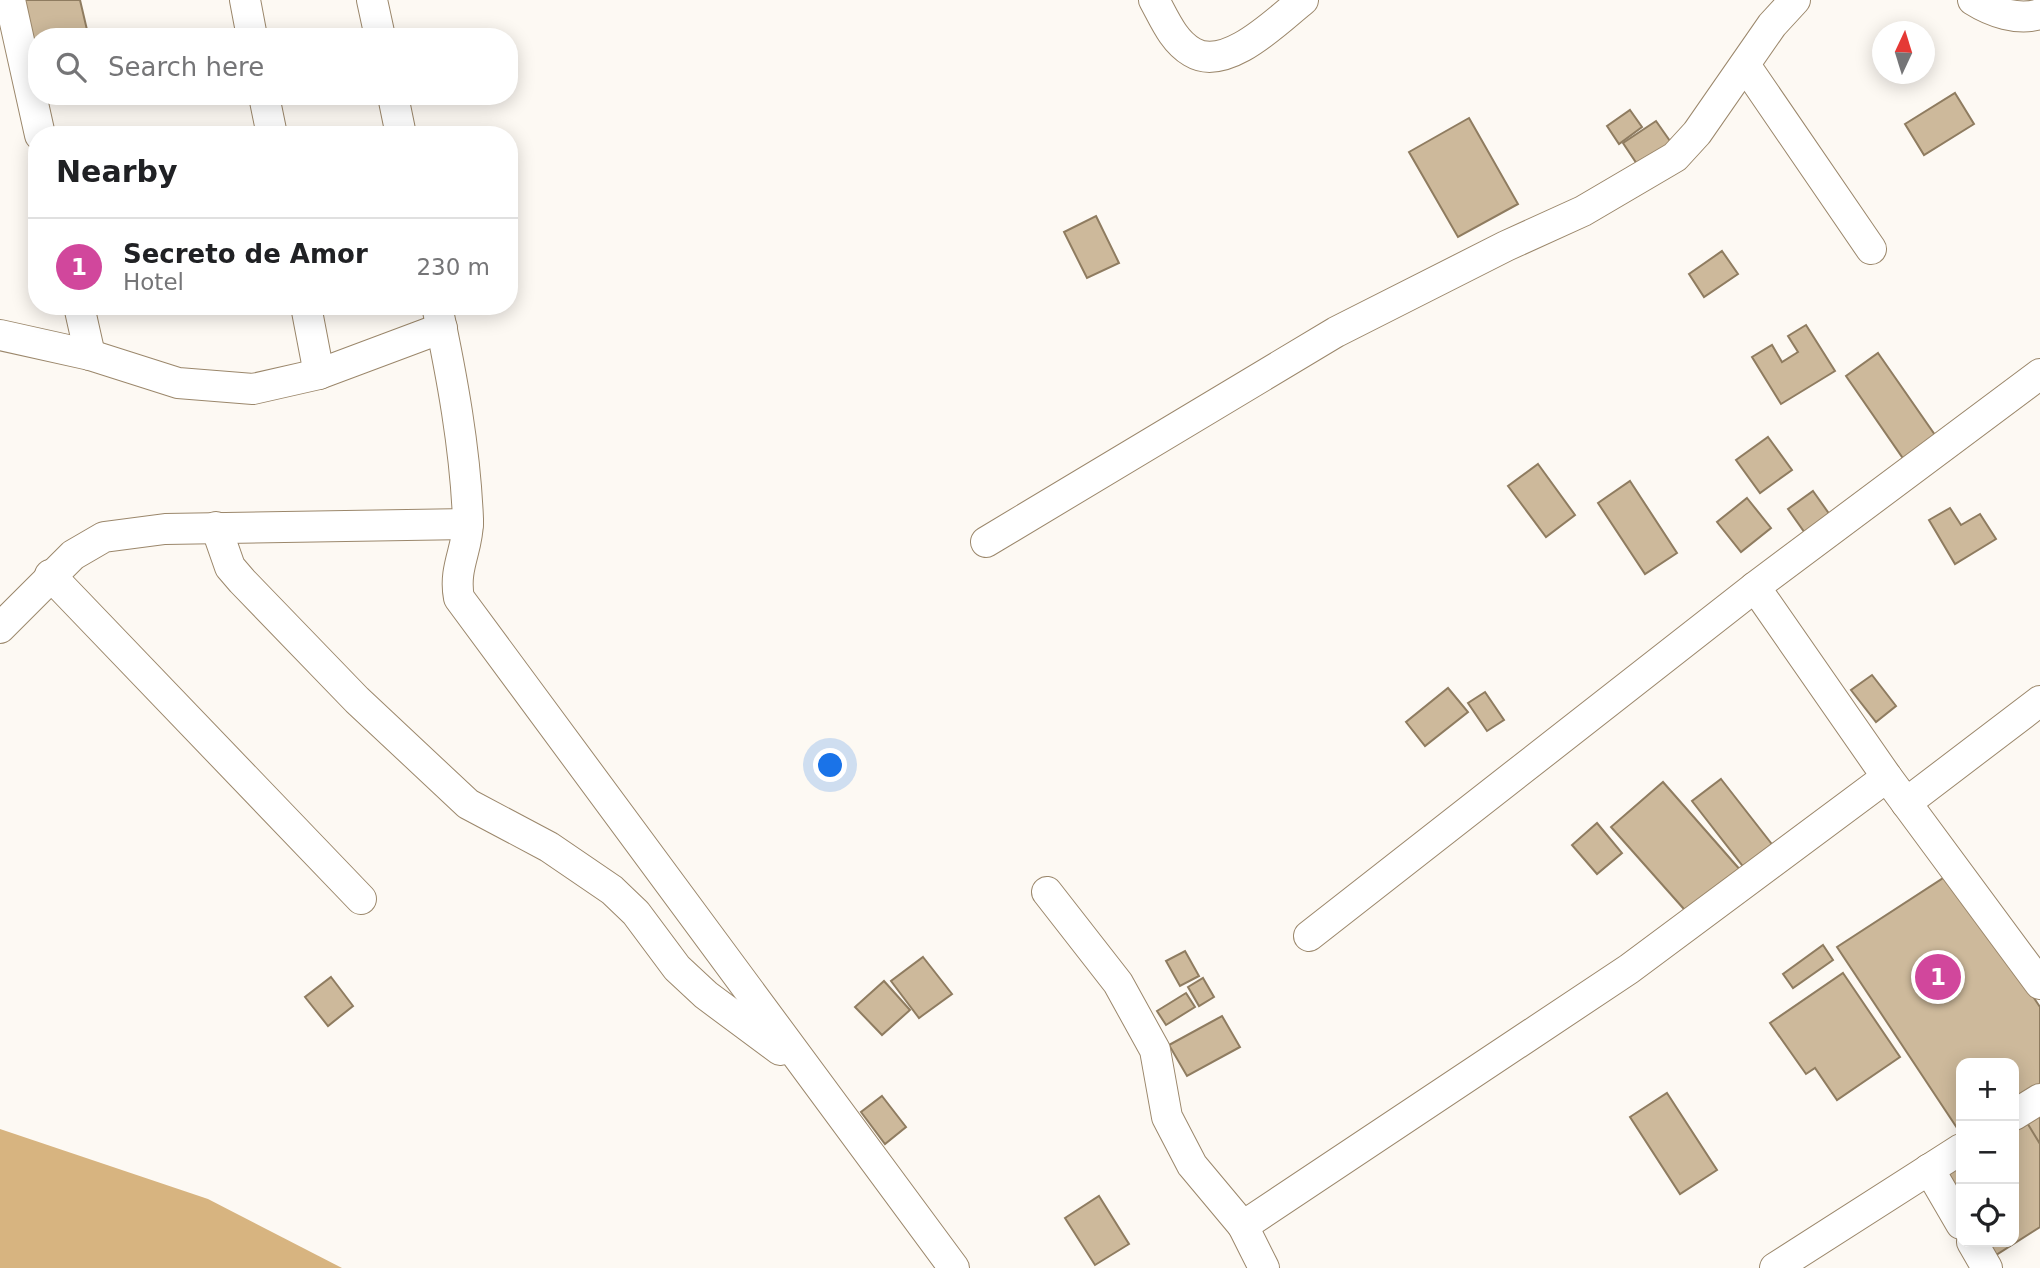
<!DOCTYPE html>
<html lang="en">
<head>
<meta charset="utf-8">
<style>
  :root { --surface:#fff; --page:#f2f2f2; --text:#202124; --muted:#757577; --line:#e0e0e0; --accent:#b45309 }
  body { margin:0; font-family:"DejaVu Sans",sans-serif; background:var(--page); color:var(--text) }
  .controls { position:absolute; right:21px; bottom:21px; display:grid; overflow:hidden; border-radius:14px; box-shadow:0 4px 18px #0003 }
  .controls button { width:63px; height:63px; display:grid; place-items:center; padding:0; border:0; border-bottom:2px solid var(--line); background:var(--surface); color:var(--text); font:35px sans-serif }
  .compass { position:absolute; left:1872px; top:21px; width:63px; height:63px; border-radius:50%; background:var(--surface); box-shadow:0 4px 18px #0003; rotate:4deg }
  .you { position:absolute; left:831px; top:766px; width:24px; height:24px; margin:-18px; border:5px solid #fff; border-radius:50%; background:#1a73e8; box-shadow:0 0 0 10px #1a73e833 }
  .badge { display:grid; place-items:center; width:46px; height:46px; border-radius:50%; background:var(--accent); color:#fff; font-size:23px; font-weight:700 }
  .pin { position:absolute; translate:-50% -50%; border:4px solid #fff; box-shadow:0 2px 7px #0006 }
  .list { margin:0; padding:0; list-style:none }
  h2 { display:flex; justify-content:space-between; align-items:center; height:91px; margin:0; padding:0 28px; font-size:30px }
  h2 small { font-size:23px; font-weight:400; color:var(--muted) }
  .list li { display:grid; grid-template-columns:46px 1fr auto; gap:21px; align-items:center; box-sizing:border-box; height:98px; padding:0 28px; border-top:2px solid var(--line) }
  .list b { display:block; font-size:26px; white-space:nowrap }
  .list p { margin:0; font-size:23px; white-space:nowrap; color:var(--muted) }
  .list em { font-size:23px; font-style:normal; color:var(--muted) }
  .icon { flex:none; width:38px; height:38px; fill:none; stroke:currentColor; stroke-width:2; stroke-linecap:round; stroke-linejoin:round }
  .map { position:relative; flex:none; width:2040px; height:1268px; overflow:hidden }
  .search { position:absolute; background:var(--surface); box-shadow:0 4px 18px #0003; left:28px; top:28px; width:490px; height:77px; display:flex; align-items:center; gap:18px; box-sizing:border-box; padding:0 24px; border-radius:28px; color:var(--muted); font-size:26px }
  .panel { position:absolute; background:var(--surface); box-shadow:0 4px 18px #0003; left:28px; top:126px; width:490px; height:189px; border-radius:28px }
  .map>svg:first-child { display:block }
</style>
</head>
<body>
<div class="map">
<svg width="2040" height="1268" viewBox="0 0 2040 1268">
  <rect width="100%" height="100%" fill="#fdf9f3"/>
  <polygon fill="#d7b480" points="0,1129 208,1199 342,1268 0,1268"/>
  <g fill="#cdb99b" stroke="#8f7c60" stroke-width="2">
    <polygon points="21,0 80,0 88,34 37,37 37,46 31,47"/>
    <polygon points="1955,93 1974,124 1924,155 1905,124"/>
    <polygon points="1630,110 1642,127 1619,144 1607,126"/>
    <polygon points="1469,118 1518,204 1458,237 1409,152"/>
    <polygon points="1656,121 1677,151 1643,173 1623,143"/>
    <polygon points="1096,216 1119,263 1087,278 1064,232"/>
    <polygon points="1722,251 1738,274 1704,297 1689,274"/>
    <polygon points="1806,325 1835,371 1781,404 1752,357 1772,345 1782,362 1798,352 1788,336"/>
    <polygon points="1878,353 1942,445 1909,467 1846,376"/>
    <polygon points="1768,437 1792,470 1760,493 1736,460"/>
    <polygon points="1538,464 1575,515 1546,537 1508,486"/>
    <polygon points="1630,481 1677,553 1645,574 1598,503"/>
    <polygon points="1813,491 1830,515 1805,533 1788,509"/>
    <polygon points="1747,498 1771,528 1741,552 1717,522"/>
    <polygon points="1950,508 1961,525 1980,514 1996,539 1955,564 1929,520"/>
    <polygon points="1872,675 1896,706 1876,722 1851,690"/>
    <polygon points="1448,688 1468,712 1425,746 1406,722"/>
    <polygon points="1485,692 1504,720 1487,731 1468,703"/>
    <polygon points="1721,779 1778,852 1749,874 1692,801"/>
    <polygon points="1663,782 1742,872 1691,917 1611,827"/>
    <polygon points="1597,823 1622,853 1597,874 1572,845"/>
    <polygon points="1951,873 2040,1007 2040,1095 2014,1112 2014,1063 1961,1063 1961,1134 1837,947"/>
    <polygon points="1823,945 1833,960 1793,988 1783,974"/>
    <polygon points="1185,951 1199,976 1180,986 1166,961"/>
    <polygon points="923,957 952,994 919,1018 891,981"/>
    <polygon points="1843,973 1900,1057 1837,1100 1815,1068 1806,1074 1770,1023"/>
    <polygon points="331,977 353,1006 328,1026 305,997"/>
    <polygon points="1203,978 1214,997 1199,1006 1188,987"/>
    <polygon points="884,981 910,1010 882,1035 855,1007"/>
    <polygon points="1186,993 1195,1007 1166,1025 1157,1011"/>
    <polygon points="1222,1016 1240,1047 1187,1076 1169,1045"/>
    <polygon points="1667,1093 1717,1170 1680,1194 1630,1117"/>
    <polygon points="882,1096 906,1127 885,1144 861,1112"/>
    <polygon points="2040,1113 2040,1146 2026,1122"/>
    <polygon points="2026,1121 2040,1144 2040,1227 1996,1255 1988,1242 2014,1242 2014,1129"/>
    <polygon points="1961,1162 1961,1200 1944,1173"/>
    <polygon points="1099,1196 1129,1244 1095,1265 1065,1218"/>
  </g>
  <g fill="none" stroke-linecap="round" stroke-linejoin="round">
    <defs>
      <g id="street">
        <polyline points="10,0 40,135"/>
        <polyline points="245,0 252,37"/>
        <polyline points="372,0 380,37"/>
        <path d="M1154 0C1164 18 1173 41 1192 52 1226 73 1278 20 1303 0"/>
        <path d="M1973 0C1992 12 2018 21 2040 14"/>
        <polyline points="1745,65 1871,249"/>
        <polyline points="264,96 272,135"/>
        <polyline points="393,96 401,135"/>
        <polyline points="79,306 90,355"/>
        <polyline points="306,306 319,374"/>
        <path d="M437 306C452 377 465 447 468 519 469 548 453 567 459 598L954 1268"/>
        <polyline points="0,335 90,355 178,383 253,389 319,374 442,328"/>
        <polyline points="216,527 230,567 242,581 357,700 468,804 549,847 612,890 636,913 677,968 706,995 780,1050"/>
        <polyline points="986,542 1336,332 1506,246 1583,211 1675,157 1697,133 1772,25 1795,0"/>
        <polyline points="50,575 361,899"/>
        <polyline points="1755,587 1887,777 2040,984"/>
        <polyline points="0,628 73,555 104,537 165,529 468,524"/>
        <polyline points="1906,803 2040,701"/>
        <polyline points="1047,892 1118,983 1155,1050 1167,1117 1192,1165 1243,1226 1629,969 1887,777"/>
        <polyline points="1309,936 1755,587 2040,374"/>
        <polyline points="2014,1115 2040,1099"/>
        <polyline points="1929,1169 1961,1224"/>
        <polyline points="1243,1226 1264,1268"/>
        <polyline points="1972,1242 1987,1268"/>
        <polyline points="1775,1268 1961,1149"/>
      </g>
    </defs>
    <use href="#street" stroke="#9b876b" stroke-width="32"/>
    <use href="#street" stroke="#fff" stroke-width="30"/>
  </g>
</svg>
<div class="controls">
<button>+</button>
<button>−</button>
<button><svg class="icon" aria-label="locate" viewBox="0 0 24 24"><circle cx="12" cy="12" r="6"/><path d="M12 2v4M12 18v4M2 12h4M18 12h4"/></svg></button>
</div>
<svg class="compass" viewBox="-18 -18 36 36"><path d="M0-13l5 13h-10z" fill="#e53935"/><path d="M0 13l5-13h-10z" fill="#757577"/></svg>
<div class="you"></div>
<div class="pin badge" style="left:1938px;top:977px;background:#d1479c">1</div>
<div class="search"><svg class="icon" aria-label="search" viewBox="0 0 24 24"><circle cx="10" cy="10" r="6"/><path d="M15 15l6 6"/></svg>Search here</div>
<section class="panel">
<h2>Nearby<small></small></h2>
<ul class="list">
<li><span class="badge" style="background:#d1479c">1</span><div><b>Secreto de Amor</b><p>Hotel</p></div><em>230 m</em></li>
</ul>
</section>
</div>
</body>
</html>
